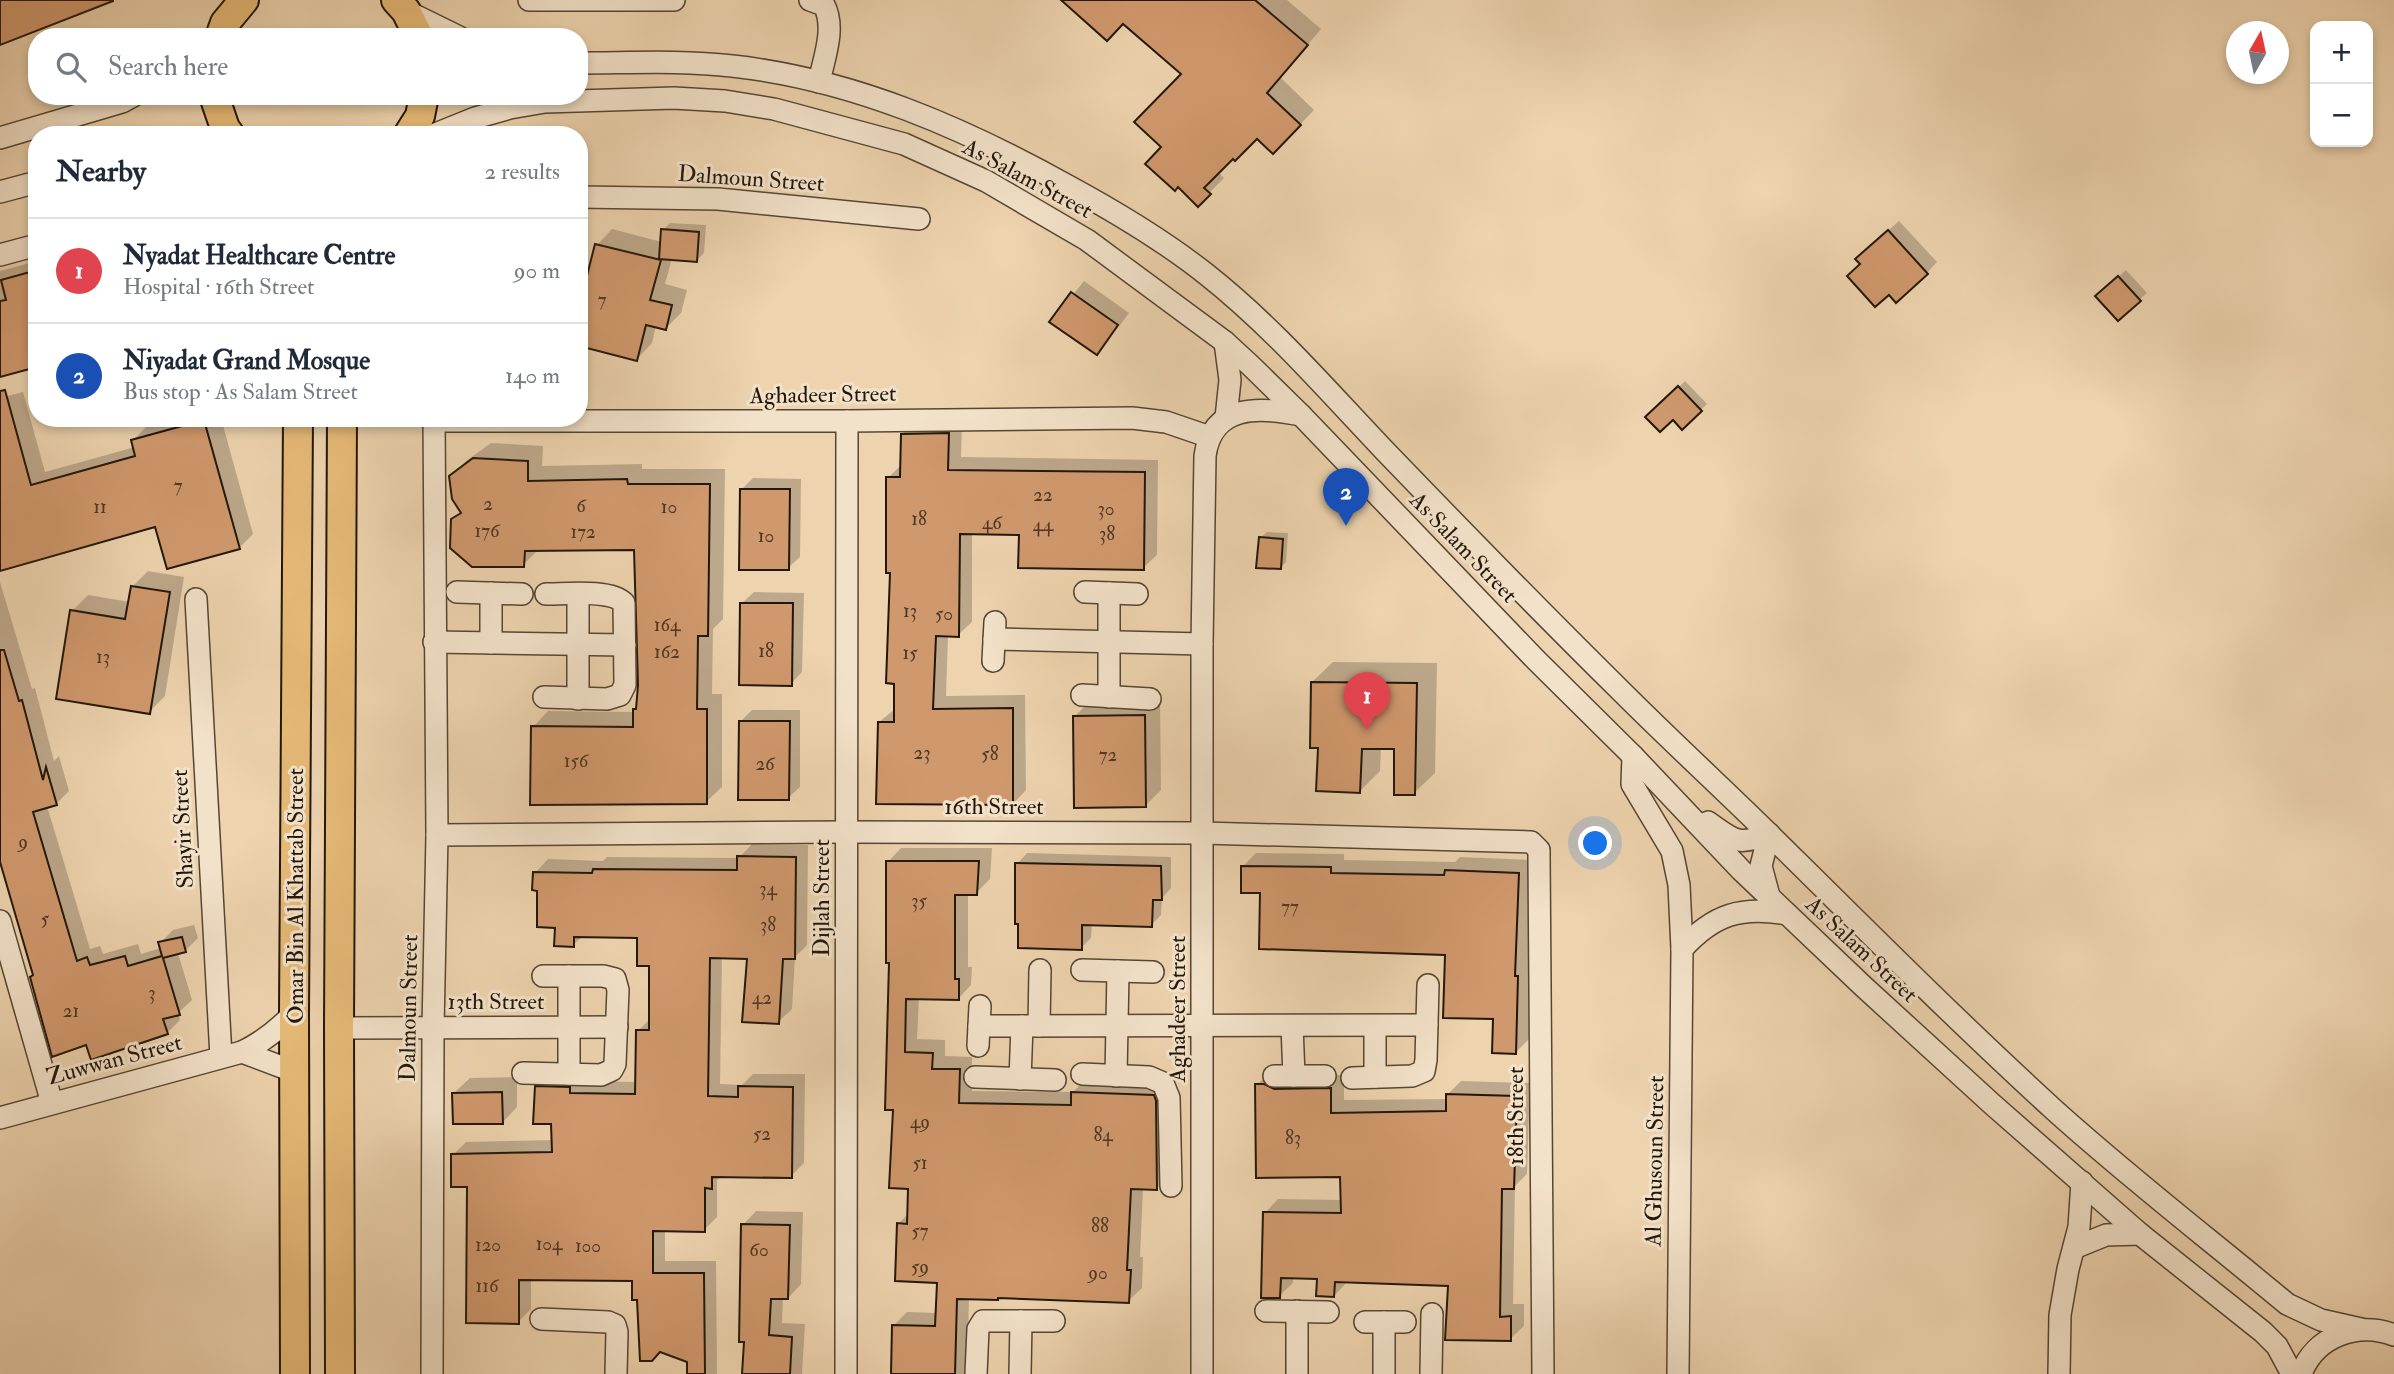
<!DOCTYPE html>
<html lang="en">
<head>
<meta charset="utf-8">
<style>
  :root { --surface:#fff; --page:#f6f6f7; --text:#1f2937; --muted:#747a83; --line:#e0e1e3; --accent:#111827 }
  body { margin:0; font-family:"IM FELL Double Pica",serif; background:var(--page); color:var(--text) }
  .controls { position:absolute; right:21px; top:21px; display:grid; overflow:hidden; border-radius:14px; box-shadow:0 4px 10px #0003 }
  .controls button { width:63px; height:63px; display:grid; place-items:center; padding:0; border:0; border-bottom:2px solid var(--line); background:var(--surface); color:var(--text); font:35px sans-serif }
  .compass { position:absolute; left:2226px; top:21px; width:63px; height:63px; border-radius:50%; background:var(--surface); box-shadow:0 4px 10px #0003; rotate:9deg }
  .you { position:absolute; left:1596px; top:844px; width:24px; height:24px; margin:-18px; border:5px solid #fff; border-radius:50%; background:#1a73e8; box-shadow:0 0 0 10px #1a73e833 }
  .badge { display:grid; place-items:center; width:46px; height:46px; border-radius:50%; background:var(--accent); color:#fff; font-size:23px; font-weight:700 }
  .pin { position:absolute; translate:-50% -58px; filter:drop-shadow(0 2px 4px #0008) }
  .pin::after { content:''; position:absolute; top:37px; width:24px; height:21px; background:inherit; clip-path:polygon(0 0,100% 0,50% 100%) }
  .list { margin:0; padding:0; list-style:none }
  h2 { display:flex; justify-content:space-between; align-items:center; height:91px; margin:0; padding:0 28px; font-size:30px }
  h2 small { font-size:23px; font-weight:400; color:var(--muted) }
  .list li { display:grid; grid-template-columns:46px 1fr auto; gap:21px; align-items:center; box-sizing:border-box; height:105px; padding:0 28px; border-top:2px solid var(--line) }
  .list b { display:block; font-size:26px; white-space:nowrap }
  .list p { margin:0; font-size:23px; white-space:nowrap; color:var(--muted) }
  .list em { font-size:23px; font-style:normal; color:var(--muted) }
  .icon { flex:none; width:38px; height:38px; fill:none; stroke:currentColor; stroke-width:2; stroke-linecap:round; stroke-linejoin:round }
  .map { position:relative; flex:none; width:2394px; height:1374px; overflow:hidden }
  .search { position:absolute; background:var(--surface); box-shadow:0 4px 10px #0003; left:28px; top:28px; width:560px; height:77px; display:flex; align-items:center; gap:18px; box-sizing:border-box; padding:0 24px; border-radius:28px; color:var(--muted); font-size:26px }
  .panel { position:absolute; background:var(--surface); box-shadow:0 4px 10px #0003; left:28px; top:126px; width:560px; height:301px; border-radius:28px }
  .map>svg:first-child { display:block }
</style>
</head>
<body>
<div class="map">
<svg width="2394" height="1374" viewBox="0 0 2394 1374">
  <rect width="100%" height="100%" fill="#edd3ae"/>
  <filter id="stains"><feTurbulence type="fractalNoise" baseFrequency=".00286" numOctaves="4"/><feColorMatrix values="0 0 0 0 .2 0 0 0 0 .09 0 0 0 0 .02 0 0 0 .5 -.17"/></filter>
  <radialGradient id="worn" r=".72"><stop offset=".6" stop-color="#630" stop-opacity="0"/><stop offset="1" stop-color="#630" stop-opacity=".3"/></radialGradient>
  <g fill="#0003" fill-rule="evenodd">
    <polygon points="1064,0 1287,0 1321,29 1280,77 1314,110 1288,137 1257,137 1233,156 1218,172 1224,178 1198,204 1164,147 1184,74 1124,23"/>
    <polygon points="1899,221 1937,262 1927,273 1862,264 1868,248"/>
    <polygon points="670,223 706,225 704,253 697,260 672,258 665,284 687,290 681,313 665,329 656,326 652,343 637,359 597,245 612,229 662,242 663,230"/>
    <polygon points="37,261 37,369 28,371 27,368 0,375 0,271"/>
    <polygon points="2126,270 2147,293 2118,318 2105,289"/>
    <polygon points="1084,281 1129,313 1108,341 1097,353 1052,321"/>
    <polygon points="1685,381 1707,404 1682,428 1673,417 1648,417"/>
    <polygon points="23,392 45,472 135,447 133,440 147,426 177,418 221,418 253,534 239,548 156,525 0,569 0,398"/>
    <polygon points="962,420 961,457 1158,460 1157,555 1143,568 1021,533 972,532 972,622 958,635 948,635 946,696 1025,695 1026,790 1013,804 879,722 895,709 888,478 902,464 902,434 916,421"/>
    <polygon points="491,443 543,446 542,466 642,464 642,469 725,469 723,619 713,629 712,694 722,694 722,787 706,802 533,727 548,711 635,712 640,685 636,548 539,549 523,565 453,520 462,511 451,477 466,461"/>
    <polygon points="753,478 801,479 800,557 788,568 741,490"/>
    <polygon points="1267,532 1288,533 1286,562 1280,568 1260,538"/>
    <polygon points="148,571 184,577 165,696 149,712 72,611 88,595 130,602 132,587"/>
    <polygon points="0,582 32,689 35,688 54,761 59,756 69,791 56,804 47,806 90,949 100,946 103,954 138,944 141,954 161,948 160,943 173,930 194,925 198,938 185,951 178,953 192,1000 178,1013 180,1020 167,1033 35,974 0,857"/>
    <polygon points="754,592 804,593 802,672 791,684 742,603"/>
    <polygon points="1333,662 1437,663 1435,773 1414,793 1396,747 1381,747 1380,771 1359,792 1320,746 1312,682"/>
    <polygon points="1160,700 1161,790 1145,806 1075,716 1090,701"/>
    <polygon points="752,710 800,710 800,787 788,798 741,721"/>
    <polygon points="752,844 808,845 807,945 795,957 792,1009 778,1022 749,957 722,956 720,1084 742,1085 753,1074 805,1074 804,1163 791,1176 722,1176 717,1180 717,1217 704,1230 665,1230 665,1261 716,1261 717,1374 689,1374 689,1361 639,1298 633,1279 531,1278 531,1309 518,1322 469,1185 453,1155 466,1142 553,1140 553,1123 536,1087 549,1074 582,1081 637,1082 638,1031 651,1018 650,965 638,937 583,936 573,945 556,926 539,889 535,873 548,859 603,861 607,857 739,858"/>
    <polygon points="901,848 992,848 990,879 976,893 968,893 968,967 972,967 971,985 958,999 919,997 917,1039 945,1040 945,1056 972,1057 972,1091 1073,1092 1086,1079 1167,1082 1170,1175 1156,1189 1143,1188 1140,1257 1143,1257 1142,1288 1128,1301 999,1296 969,1298 967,1374 892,1374 893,1326 907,1312 937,1313 939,1281 898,1224 909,1213 910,1187 895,1109 888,862"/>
    <polygon points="1027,853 1171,857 1171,888 1162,898 1161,915 1151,925 1092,923 1091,938 1081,948 1017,864"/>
    <polygon points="1256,853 1344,854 1344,860 1455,862 1460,857 1532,860 1528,963 1531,963 1529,1039 1516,1052 1495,1017 1446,954 1262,891 1242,867"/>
    <path d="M1270 1072 1288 1076 1344 1075V1100L1448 1099V1094L1461 1081 1530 1083 1527 1174 1515 1186 1513 1304H1524V1326L1510 1339 1450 1284 1347 1282 1334 1296 1319 1277H1293V1283L1279 1296 1265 1213 1278 1199 1342 1200V1175L1257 1085ZM1268 1084 1283 1091 1268 1088Z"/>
    <polygon points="517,1077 517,1107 502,1123 454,1093 470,1078"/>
    <polygon points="756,1211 803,1212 801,1284 788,1298 783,1298 782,1323 805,1324 802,1374 744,1374 746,1341 743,1225"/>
  </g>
  <g fill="#d0986d" stroke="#22170a" stroke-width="2">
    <polygon points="0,0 113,0 113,1 0,45"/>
    <polygon points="1061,0 1255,0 1308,45 1267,93 1301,125 1273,154 1257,139 1235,161 1233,159 1204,188 1211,194 1198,207 1178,187 1175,191 1145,164 1161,147 1134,122 1181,74 1123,24 1107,41"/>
    <polygon points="661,229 699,232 697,262 659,259"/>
    <polygon points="1888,230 1928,274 1896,303 1889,295 1875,307 1847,276 1860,264 1855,259"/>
    <polygon points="595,244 661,260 650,300 672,305 666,330 646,325 637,361 579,346 579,307"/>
    <polygon points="37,270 37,367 0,377 0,301 6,300 1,280"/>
    <polygon points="2118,276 2141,301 2118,321 2095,296"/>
    <polygon points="1071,292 1118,325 1097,355 1049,322"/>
    <polygon points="1678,386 1702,411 1682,430 1673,420 1660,432 1645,417"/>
    <polygon points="5,390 31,485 135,456 131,440 204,420 240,549 167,569 155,527 0,571 0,391"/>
    <polygon points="949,433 948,470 1145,472 1144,570 1018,568 1019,535 960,534 959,637 936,636 933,709 1013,708 1013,805 876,804 878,722 894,722 894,684 886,683 890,573 886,573 886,477 900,477 901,434"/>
    <polygon points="473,458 528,461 528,481 627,479 628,484 710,484 708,636 698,636 697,709 707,709 707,804 530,805 531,726 633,727 633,709 636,709 638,685 634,550 525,551 524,567 472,567 450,548 451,519 461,513 452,499 449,476"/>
    <polygon points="740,489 790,489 789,570 739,570"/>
    <polygon points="1259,537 1283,539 1281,569 1256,568"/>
    <polygon points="131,586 170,592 150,714 56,699 70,610 125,619"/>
    <polygon points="740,603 793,603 792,686 739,685"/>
    <polygon points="0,650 4,650 19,701 22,700 43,780 46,767 57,805 33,812 77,961 87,957 90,965 125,956 128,966 162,956 158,942 182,937 186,952 163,958 180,1015 163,1019 168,1034 91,1060 86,1045 52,1057 30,977 33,975 0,862"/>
    <polygon points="1311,682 1417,683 1415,795 1394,795 1394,749 1362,749 1360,793 1316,791 1318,748 1310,748"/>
    <polygon points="1145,715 1146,807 1074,808 1073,716"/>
    <polygon points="739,721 790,721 789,800 738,800"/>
    <polygon points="737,856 796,857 795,959 783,959 779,1024 742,1022 747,959 710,958 708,1096 738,1097 738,1086 793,1087 792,1178 712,1177 712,1189 705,1188 705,1232 653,1231 653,1273 704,1273 705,1374 687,1374 687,1362 660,1352 652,1361 640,1361 637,1300 632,1300 632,1281 519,1280 519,1324 466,1323 467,1187 451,1187 451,1154 552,1152 551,1124 533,1124 535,1086 570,1087 570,1093 635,1094 636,1030 649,1030 649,966 637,966 637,938 574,937 574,947 554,946 555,928 537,927 537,891 532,890 533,872 592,873 593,869 737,870"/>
    <polygon points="886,861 979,861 977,895 955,895 955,979 959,979 959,1000 906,999 905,1052 933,1053 932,1069 960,1069 959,1103 1071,1105 1071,1092 1154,1095 1156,1101 1157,1190 1131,1189 1127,1270 1131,1270 1129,1303 998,1298 998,1300 957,1299 955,1374 891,1374 892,1325 935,1326 937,1283 895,1281 897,1223 907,1224 908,1189 889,1188 893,1110 885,1110 889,963 886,963"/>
    <polygon points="1015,863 1161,866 1162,900 1153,900 1152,927 1082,925 1082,950 1018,948 1018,924 1015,924"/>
    <polygon points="1241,866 1331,867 1331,873 1444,875 1445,870 1519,873 1515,976 1518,976 1516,1054 1492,1053 1493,1019 1443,1018 1445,955 1259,949 1260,893 1241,893"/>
    <polygon points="1255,1084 1264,1084 1274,1089 1331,1088 1331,1113 1446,1111 1446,1094 1517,1096 1514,1189 1502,1189 1500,1317 1511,1316 1511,1341 1445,1340 1448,1286 1335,1282 1334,1297 1316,1296 1317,1279 1281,1278 1280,1298 1261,1298 1263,1212 1341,1213 1340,1177 1256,1178"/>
    <polygon points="502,1092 503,1124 453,1124 452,1093"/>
    <polygon points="741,1224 790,1225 788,1299 771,1299 769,1335 792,1337 790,1374 742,1374 744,1342 739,1342"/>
  </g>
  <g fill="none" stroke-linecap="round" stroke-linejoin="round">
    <defs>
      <g id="minor">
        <polyline points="529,0 674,0"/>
        <path d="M810 0 824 5C836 28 824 58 819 82"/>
        <polyline points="406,11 459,37"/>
        <path d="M579 63C630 63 681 60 732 66 852 79 964 128 1068 186 1116 212 1163 240 1206 274 1272 326 1326 389 1384 450 1462 531 1541 612 1621 691 1670 740 1721 787 1770 835 1863 927 1956 1020 2052 1108 2127 1176 2209 1239 2287 1304L2321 1320 2361 1329"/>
        <polyline points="433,135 475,118 510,108 545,102 674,98 725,101 774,109 904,144 986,181 1087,240 1225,342 1250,365 1301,415 1536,660 1633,756 1741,870 1864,987 1992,1104 2140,1234 2263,1332 2277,1346 2292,1374"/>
        <polyline points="0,138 122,102 133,96"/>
        <polyline points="0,192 37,182"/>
        <polyline points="579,197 718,199 919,219"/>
        <polyline points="0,255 37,245"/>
        <polyline points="1225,342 1230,380 1226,418"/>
        <polyline points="434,421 847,421 1132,418 1166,422 1210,437"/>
        <polyline points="457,592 522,594"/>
        <polyline points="1085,592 1137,594"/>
        <polyline points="491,593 491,643"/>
        <polyline points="578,595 578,699"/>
        <polyline points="196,599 221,1057"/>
        <polyline points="994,639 1202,644"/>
        <polyline points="434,642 625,645"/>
        <polyline points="993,661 995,622"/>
        <polyline points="1082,695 1150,699"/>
        <path d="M544 697 607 699 620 695 625 685 624 603C611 589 565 594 546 594"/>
        <polyline points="1109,697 1109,593"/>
        <polyline points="1633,756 1632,784 1672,851 1679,885 1682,949 1678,1374"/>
        <path d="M1708 822C1735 841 1737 846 1769 834"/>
        <polyline points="437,835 847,832 1203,833 1531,842 1539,850 1539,857 1543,1374"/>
        <polyline points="1769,896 1761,866 1769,834"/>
        <polyline points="0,921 52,1103"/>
        <path d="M1682 949C1714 914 1741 906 1787 914"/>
        <polyline points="1082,970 1153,972"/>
        <polyline points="979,1026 1427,1025"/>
        <polyline points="1039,1026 1040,970"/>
        <polyline points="1292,1026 1294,1076"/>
        <polyline points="1375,1026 1375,1077"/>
        <polyline points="339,1028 617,1027"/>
        <polyline points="978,1046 980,1006"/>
        <polyline points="242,1052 295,1072"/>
        <polyline points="523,1073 601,1075 612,1070 615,1064 618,990 615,979 603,976 543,976"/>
        <polyline points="569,1074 569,976"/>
        <polyline points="1082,1074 1149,1077 1163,1083 1169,1098 1171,1186"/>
        <polyline points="1116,1076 1118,971"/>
        <polyline points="1274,1076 1325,1076"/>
        <polyline points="975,1077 1055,1080"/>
        <polyline points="1352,1078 1412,1076 1424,1071 1426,1060 1428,985"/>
        <polyline points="1020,1079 1022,1026"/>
        <path d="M0 1118 242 1052C263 1042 278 1030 294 1013"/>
        <polyline points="2074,1248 2106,1235 2140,1234"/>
        <polyline points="1266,1311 1328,1312"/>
        <polyline points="1297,1311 1297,1374"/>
        <polyline points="541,1319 608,1322 615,1325 617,1332 616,1374"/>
        <polyline points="1365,1322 1405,1322"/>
        <polyline points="432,1374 433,1028 437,835 434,418"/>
        <polyline points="846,1374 847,421"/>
        <polyline points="976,1374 978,1329 983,1321 1054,1321"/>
        <polyline points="1020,1374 1021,1321"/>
        <path d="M1202 1374V644L1205 456C1212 403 1261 407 1301 415"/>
        <polyline points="1384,1374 1384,1322"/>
        <polyline points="1431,1374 1432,1314"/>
        <polyline points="2059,1374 2060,1315 2068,1269 2079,1227 2082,1182"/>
        <path d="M2301 1374C2315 1336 2358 1321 2394 1335"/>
      </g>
      <g id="major">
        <polyline points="396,0 406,11 419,37"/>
        <polyline points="220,37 225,23 244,0"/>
        <polyline points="214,96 225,128 230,135"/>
        <polyline points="408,135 420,116 424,96"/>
        <polyline points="295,1374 294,1013 298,418"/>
        <polyline points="340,1374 339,1028 342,418"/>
      </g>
    </defs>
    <use href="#minor" stroke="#554633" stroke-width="24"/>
    <use href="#major" stroke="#22170a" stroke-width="32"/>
    <use href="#minor" stroke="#f3e2ca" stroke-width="21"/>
    <use href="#major" stroke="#e6ba77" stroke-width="28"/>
  </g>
  <g text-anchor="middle" stroke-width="6" stroke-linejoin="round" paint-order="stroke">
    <g font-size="19" fill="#4e3723">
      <text x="602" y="306">7</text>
      <text x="178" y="492">7</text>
      <text x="1043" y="501">22</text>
      <text x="488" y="510">2</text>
      <text x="581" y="512">6</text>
      <text x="100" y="513">11</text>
      <text x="669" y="513">10</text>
      <text x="1106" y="515">30</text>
      <text x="919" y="525">18</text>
      <text x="992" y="529">46</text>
      <text x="1043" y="531">44</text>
      <text x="487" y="537">176</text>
      <text x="583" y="538">172</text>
      <text x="1107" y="540">38</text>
      <text x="766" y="542">10</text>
      <text x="910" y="617">13</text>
      <text x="944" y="620">50</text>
      <text x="667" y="631">164</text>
      <text x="766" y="657">18</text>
      <text x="667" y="658">162</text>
      <text x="910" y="659">15</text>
      <text x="103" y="663">13</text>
      <text x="922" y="759">23</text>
      <text x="990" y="760">58</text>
      <text x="1108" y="761">72</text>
      <text x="576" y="767">156</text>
      <text x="765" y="770">26</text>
      <text x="23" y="848">9</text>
      <text x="768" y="895">34</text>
      <text x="919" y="907">35</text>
      <text x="1290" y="913">77</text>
      <text x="45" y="925">5</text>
      <text x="768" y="931">38</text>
      <text x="152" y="999">3</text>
      <text x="762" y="1004">42</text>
      <text x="71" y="1017">21</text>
      <text x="920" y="1128">49</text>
      <text x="762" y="1140">52</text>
      <text x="1103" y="1141">84</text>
      <text x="1293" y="1144">83</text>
      <text x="920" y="1169">51</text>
      <text x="1100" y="1232">88</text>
      <text x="920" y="1237">57</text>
      <text x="549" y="1250">104</text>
      <text x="488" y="1251">120</text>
      <text x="588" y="1252">100</text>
      <text x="759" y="1256">60</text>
      <text x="920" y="1273">59</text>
      <text x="1098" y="1279">90</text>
      <text x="487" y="1292">116</text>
    </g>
    <g font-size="23" fill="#22170a" stroke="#f3e2ca">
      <text transform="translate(751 178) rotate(4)" y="8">Dalmoun Street</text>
      <text transform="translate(1028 178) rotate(28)" y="8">As Salam Street</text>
      <text transform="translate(823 394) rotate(-1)" y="8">Aghadeer Street</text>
      <text transform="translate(1464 547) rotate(46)" y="8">As Salam Street</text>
      <text x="994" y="814">16th Street</text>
      <text transform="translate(182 829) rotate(-93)" y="8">Shayir Street</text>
      <text transform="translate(295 896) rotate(-90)" y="8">Omar Bin Al Khattab Street</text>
      <text transform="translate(821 898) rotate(-90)" y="8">Dijlah Street</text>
      <text transform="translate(1862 949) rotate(43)" y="8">As Salam Street</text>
      <text x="496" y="1009">13th Street</text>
      <text transform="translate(408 1008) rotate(-89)" y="8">Dalmoun Street</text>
      <text transform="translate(1177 1009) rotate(-90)" y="8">Aghadeer Street</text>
      <text transform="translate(114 1059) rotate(-15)" y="8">Zuwwan Street</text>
      <text transform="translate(1515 1116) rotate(-90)" y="8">18th Street</text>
      <text transform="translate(1654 1161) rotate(-89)" y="8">Al Ghusoun Street</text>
    </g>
  </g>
  <rect width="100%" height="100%" filter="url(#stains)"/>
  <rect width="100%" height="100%" fill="url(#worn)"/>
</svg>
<div class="controls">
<button>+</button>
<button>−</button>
</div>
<svg class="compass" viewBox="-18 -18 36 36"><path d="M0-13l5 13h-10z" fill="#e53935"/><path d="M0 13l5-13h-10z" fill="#747a83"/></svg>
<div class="you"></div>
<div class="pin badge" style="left:1367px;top:730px;background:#e0444e">1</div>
<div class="pin badge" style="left:1346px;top:526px;background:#1a4fb4">2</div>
<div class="search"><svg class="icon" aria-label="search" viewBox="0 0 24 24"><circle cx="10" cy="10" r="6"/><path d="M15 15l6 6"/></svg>Search here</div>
<section class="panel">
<h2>Nearby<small>2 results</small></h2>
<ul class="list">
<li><span class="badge" style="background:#e0444e">1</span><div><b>Nyadat Healthcare Centre</b><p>Hospital · 16th Street</p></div><em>90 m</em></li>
<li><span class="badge" style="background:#1a4fb4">2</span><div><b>Niyadat Grand Mosque</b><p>Bus stop · As Salam Street</p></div><em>140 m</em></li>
</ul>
</section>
</div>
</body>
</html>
